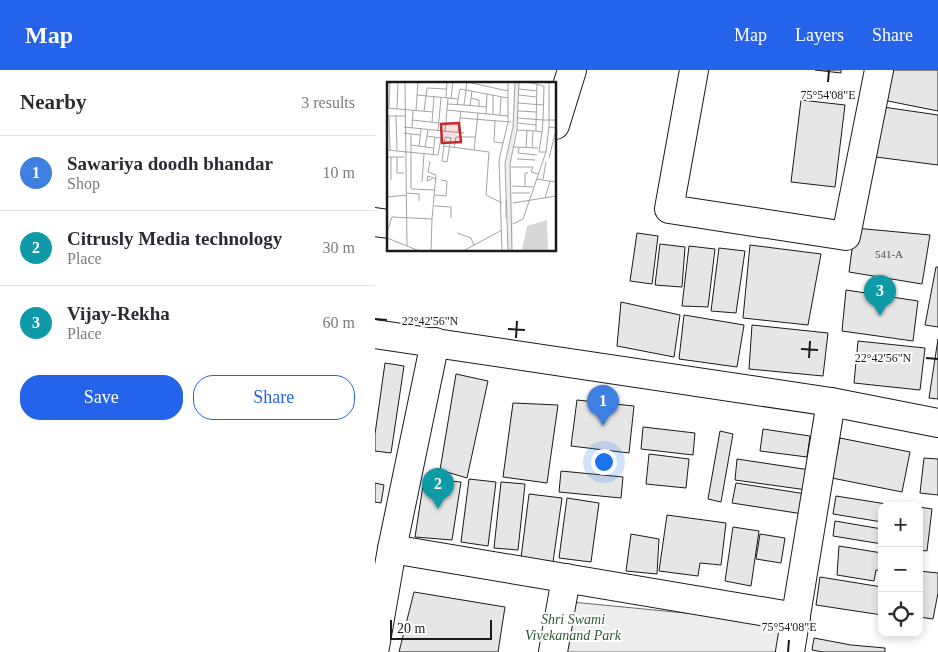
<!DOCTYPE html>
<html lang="en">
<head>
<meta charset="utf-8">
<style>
  :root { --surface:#fff; --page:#f7f7f7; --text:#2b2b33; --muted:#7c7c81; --line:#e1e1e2; --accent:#2563eb }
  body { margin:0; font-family:Georgia,serif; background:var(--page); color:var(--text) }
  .controls { position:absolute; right:15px; bottom:15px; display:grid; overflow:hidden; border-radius:10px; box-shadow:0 2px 8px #0003 }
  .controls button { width:45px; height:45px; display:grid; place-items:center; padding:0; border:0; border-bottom:1px solid var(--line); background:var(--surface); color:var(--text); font:25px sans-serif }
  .scale { position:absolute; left:15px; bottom:12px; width:102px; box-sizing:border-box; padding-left:5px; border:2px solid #1a1a1a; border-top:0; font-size:14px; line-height:18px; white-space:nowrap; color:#1a1a1a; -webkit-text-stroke:4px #fff; paint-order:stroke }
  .you { position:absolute; left:228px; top:391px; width:18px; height:18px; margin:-12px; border:4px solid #fff; border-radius:50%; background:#1a73e8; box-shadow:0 0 0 8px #1a73e833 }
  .badge { display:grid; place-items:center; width:32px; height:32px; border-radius:50%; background:var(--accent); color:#fff; font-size:16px; font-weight:700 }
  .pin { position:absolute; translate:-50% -41px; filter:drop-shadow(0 1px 2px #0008) }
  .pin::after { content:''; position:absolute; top:26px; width:18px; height:15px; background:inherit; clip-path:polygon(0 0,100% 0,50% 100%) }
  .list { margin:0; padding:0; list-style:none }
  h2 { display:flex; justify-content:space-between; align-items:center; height:65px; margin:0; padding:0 20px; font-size:21px }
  h2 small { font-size:16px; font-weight:400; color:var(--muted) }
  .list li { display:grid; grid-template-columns:32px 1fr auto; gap:15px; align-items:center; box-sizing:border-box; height:75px; padding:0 20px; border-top:1px solid var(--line) }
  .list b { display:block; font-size:19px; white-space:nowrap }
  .list p { margin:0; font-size:16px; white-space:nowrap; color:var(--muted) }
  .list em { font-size:16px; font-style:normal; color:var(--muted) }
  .actions { display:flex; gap:10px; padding:15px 20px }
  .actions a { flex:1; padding:11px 0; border:1px solid var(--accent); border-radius:20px; text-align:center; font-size:18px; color:var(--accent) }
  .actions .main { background:var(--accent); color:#fff }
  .icon { flex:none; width:28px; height:28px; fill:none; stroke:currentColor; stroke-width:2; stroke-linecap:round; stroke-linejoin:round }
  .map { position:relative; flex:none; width:563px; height:582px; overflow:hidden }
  header { display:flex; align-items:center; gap:30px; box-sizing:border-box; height:70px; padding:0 25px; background:var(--accent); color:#fff }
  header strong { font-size:24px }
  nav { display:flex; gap:28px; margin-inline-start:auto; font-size:18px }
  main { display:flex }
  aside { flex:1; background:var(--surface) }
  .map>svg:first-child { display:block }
</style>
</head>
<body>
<header>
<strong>Map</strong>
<nav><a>Map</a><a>Layers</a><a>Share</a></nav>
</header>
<main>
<aside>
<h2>Nearby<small>3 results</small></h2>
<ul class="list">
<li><span class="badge" style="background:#3f7fe0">1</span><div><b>Sawariya doodh bhandar</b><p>Shop</p></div><em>10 m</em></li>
<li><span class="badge" style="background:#0f9aa8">2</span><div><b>Citrusly Media technology</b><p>Place</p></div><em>30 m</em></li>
<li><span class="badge" style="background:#0f9aa8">3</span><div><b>Vijay-Rekha</b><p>Place</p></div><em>60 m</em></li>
</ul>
<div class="actions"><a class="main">Save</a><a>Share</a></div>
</aside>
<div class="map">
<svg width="563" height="582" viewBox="0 0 563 582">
  <rect width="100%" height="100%" fill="#fff"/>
  <polygon fill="#ededed" stroke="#6a6a6a" points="176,530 424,554 419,582 169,582"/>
  <g fill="#e6e6e6" stroke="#1a1a1a">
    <polygon points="440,0 466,0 466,3"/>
    <polygon points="513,0 563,0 563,41 508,30"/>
    <polygon points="426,30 470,35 460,117 416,112"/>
    <polygon points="508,37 563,45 563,95 501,87"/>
    <polygon points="480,158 555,165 547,214 474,202"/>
    <polygon points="262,163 283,166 277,214 255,211"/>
    <polygon points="285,174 310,177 307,217 280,215"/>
    <polygon points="375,175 446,184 433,255 368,248"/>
    <polygon points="314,176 340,179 333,237 307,236"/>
    <polygon points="344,178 370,181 361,243 336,241"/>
    <polygon points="561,197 563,197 563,257 550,255"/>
    <polygon points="471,220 543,231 538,271 467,261"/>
    <polygon points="246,232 305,245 299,287 242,276"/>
    <polygon points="309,245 369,255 362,297 304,289"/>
    <polygon points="377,255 453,263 448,306 374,299"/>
    <polygon points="563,269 563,329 554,328"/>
    <polygon points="483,271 550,278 545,320 479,313"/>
    <polygon points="10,293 29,296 16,383 0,381 0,364"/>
    <polygon points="81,304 113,311 92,408 65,400"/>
    <polygon points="202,330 259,336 254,383 196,376"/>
    <polygon points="138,333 183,335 172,413 128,407"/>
    <polygon points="268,357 320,363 318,385 266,379"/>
    <polygon points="388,359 435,366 432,387 385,381"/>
    <polygon points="345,361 358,364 346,432 333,429"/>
    <polygon points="465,368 535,382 527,422 457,408"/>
    <polygon points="274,384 314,389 311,418 271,414"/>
    <polygon points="549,388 563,389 563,425 545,423"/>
    <polygon points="362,389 435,400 432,420 360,410"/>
    <polygon points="186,401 248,407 246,428 184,422"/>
    <polygon points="49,409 86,412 77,470 40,467"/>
    <polygon points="94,409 121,412 113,476 86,472"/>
    <polygon points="126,412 150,414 143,480 119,478"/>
    <polygon points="0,413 9,415 6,433 0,432"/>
    <polygon points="361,413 431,424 428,444 357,433"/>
    <polygon points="154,424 187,428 178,492 146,488"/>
    <polygon points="461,426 524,436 507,436 507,452 458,444"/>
    <polygon points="192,428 224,433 216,492 184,488"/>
    <polygon points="544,437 557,439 552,481 544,480"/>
    <polygon points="292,445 351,453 346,495 325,493 323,506 284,501"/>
    <polygon points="460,451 507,459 507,474 458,466"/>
    <polygon points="358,457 384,461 376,516 350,511"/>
    <polygon points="256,464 284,469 282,504 251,501"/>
    <polygon points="385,464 410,468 406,493 381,489"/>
    <polygon points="464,476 507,483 507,501 501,500 499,511 462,505"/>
    <polygon points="544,501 563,503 563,523 558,549 544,547"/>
    <polygon points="445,507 507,517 507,545 441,535"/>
    <polygon points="39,522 130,537 123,582 24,582"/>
    <polygon points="439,568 476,575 510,578 510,582 448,582 437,580"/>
  </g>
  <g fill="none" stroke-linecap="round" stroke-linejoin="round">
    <defs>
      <g id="minor">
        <polyline points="319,0 294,139 471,166 504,0"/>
        <polyline points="180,55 197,0"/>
        <polyline points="0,152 14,154"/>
        <polyline points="0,264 456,332 563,353"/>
        <polyline points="17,479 421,547"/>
        <polyline points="0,577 17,479 60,272"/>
        <polyline points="178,582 191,508"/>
        <polyline points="415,582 456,332"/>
      </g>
    </defs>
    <use href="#minor" stroke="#1a1a1a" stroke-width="30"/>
    <use href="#minor" stroke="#fff" stroke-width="28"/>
  </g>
  <path fill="none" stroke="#1a1a1a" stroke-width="2" d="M453 12 454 0M0 249 12 250M133 259 150 260M141 268 142 251M426 279 443 280M434 288 435 271M551 288 563 289M413 582 414 570"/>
  <g text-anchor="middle" stroke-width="4" stroke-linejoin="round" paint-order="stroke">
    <g font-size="11" fill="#4d4d4d">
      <text x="514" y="188">541-A</text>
    </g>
    <g font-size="14" font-style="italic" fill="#2b5a34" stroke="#fff">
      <text x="198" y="554">Shri Swami<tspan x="198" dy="16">Vivekanand Park</tspan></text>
    </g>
  </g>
  <g transform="translate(12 12)">
    <rect width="169" height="169" fill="#fff"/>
    <path d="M128 0H132L131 33 123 83 126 142 125 168H121L119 77 126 44Z" fill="#ededed"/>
    <path d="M160 138 161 168H135L140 144Z" fill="#d7d7d7"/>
    <path fill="none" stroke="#a3a3a3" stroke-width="1" d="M18 0 20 164M80 0 121 9M162 0V45L169 46M132 7 150 9M30 13 71 17M132 13 149 15M59 16 60 0M64 16 66 0M84 16 92 18V25M131 21 156 23M61 22 77 23 80 0M70 23 73 7 121 16M77 23 100 25M83 24 85 9M0 26 46 30M2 26 3 0M10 27 11 0M60 28 121 34M29 29 31 0M37 29 40 6 60 7M131 29 150 30M99 32 100 12M106 32V13M113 33 114 15M0 34H18M2 34 3 68M9 34 10 68M73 36 124 40M131 36 156 38 157 4 141 0M25 38 52 41M108 39 107 60 116 61M45 40 47 15M131 41 149 43V49L155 50 156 38H169M149 43 150 2M17 45 77 51M25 46 26 28M130 48 149 49M51 49 54 16M58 50 61 16M71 50 74 29M155 50 152 70H159L162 45M17 51 33 53M58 55 64 56 60 80 55 79ZM24 63 46 66M32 64 34 47M57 64 87 68 91 31M38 65 41 48M126 65 151 66M132 65 131 71 150 73M67 66 69 55H89M139 66 140 48M145 66 146 49M0 68 51 73 54 56 40 54M87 68 102 70 99 113 115 121M46 73 48 55M0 75H17M10 75V91H17M162 76 169 48M130 77 148 78M43 79 41 90 49 93 45 137M124 85H146L144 90 151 92M45 97 40 99 41 94 49 97M149 97 169 100M156 97 159 80M4 98V75M35 100 37 72M125 104 146 105M138 104V91H141M24 107V52M25 107 48 108M20 111 32 112V119M125 111H143M48 113 59 114 60 99 54 98M0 115 20 113M158 116 163 99M119 118V136M126 121 169 114M47 124 64 125V136M126 142 136 137 159 70M0 150 5 135 45 137 44 168M70 151 84 156 87 164M0 156 30 168M78 168 115 148M115 168 112 78 121 40V0M121 168 118 81 126 45 128 0M125 168 123 82 130 48 132 0"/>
    <path fill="#c62828" fill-opacity="0.15" stroke="#c62828" stroke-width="2.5" d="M72 41 74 60 55 61 54 42Z"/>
    <rect width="169" height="169" fill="none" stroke="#1a1a1a" stroke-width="2.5"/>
  </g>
  <g font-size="12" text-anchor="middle" fill="#1a1a1a" stroke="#fff" stroke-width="4" stroke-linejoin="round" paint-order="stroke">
    <text x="453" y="29">75°54'08"E</text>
    <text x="55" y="255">22°42'56"N</text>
    <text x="508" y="292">22°42'56"N</text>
    <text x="414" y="561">75°54'08"E</text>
  </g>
</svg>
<div class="controls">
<button>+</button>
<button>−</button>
<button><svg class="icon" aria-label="locate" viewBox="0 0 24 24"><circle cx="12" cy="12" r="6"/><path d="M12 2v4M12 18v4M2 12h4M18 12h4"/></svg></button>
</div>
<div class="scale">20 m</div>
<div class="you"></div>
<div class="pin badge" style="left:228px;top:356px;background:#3f7fe0">1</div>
<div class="pin badge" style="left:63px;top:439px;background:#0f9aa8">2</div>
<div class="pin badge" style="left:505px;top:246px;background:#0f9aa8">3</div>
</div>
</main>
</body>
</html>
